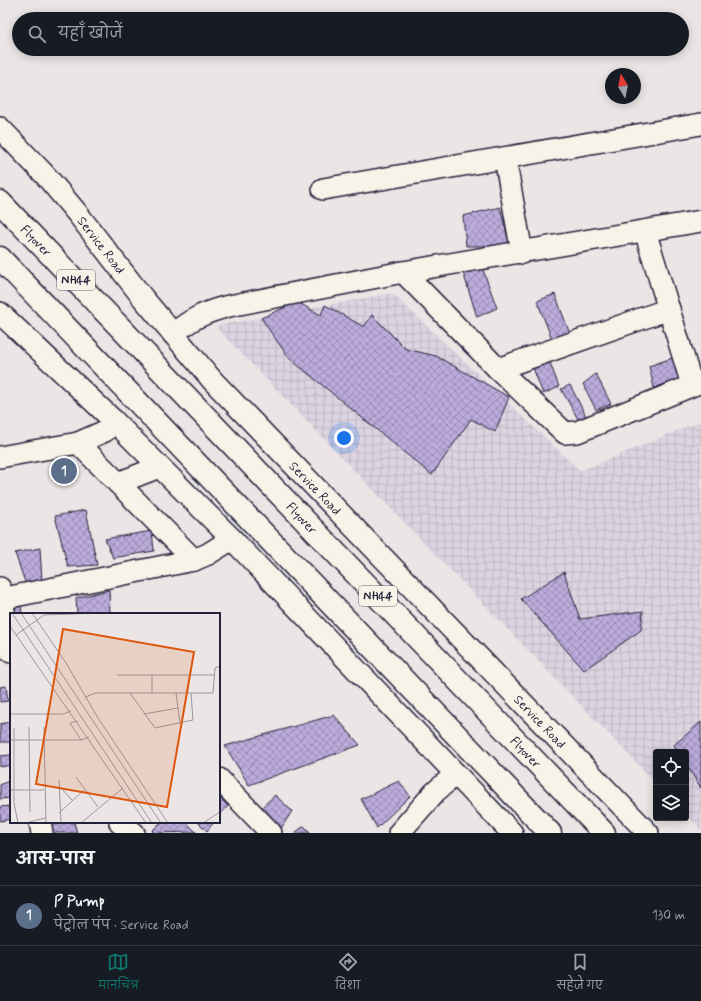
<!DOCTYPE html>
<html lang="hi">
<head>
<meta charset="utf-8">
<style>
  :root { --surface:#171b24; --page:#242831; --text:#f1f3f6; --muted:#9ea1a6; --line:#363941; --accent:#0f766e }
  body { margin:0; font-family:Mynerve,"Playpen Sans Deva",sans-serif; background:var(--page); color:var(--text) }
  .controls { position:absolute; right:12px; bottom:12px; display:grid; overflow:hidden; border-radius:4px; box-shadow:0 2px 10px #0003 }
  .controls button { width:36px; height:36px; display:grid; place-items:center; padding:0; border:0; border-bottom:1px solid var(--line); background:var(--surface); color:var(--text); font:20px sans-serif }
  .compass { position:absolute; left:605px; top:68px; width:36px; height:36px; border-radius:50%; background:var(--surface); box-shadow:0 2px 10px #0003; rotate:350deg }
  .you { position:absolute; left:344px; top:438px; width:14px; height:14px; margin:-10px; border:3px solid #fff; border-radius:50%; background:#1a73e8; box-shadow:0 0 0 6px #1a73e833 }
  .badge { display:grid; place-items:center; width:26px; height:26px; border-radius:50%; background:var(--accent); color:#fff; font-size:13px; font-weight:700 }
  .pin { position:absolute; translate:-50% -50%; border:2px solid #fff; box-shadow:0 1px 4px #0006 }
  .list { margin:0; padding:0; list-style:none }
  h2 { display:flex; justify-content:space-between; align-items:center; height:52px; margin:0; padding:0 16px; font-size:17px }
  h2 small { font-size:13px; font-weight:400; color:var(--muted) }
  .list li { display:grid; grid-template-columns:26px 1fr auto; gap:12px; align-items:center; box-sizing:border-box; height:60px; padding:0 16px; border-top:1px solid var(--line) }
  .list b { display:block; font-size:15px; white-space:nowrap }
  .list p { margin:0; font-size:13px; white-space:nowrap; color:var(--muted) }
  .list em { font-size:13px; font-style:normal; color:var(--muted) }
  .icon { flex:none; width:22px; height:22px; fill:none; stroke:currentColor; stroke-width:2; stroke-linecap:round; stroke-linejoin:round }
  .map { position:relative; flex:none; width:701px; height:833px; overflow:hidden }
  .search { position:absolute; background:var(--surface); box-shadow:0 2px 10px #0003; left:12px; right:12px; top:12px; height:44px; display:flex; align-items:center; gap:10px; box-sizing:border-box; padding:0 14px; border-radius:22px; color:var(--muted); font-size:15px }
  .sheet { height:112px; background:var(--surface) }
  nav { display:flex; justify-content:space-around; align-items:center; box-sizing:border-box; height:56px; border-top:1px solid var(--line); background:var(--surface); font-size:11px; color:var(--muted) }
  nav a { display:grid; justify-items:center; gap:2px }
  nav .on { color:var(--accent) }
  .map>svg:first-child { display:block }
</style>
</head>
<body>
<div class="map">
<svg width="701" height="833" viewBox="0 0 701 833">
  <defs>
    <pattern id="industrial-grid" width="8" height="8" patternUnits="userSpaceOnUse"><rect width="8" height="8" fill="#ddd4e2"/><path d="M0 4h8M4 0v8" fill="none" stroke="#bdb6c3"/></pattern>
    <pattern id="building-cross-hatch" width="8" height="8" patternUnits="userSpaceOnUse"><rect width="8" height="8" fill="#bcabdb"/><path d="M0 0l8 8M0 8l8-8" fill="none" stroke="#988bb3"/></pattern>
  </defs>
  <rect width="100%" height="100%" fill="#ebe5e5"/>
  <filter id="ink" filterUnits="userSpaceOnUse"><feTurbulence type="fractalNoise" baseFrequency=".025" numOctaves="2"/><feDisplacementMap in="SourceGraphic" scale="8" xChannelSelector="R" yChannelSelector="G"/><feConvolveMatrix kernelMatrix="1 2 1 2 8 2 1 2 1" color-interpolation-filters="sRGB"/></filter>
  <g filter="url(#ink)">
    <polygon fill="url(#industrial-grid)" points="392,293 580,471 701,421 701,830 686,814 686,752 656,752 656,783 215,326"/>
    <g fill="url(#building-cross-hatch)" stroke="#22223b">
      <polygon points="500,207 510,246 466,246 463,216"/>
      <polygon points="482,267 497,308 477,317 463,272"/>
      <polygon points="555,294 570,334 552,339 537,301"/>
      <polygon points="297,302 321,315 325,305 364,327 372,315 406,349 436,356 509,397 495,432 471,419 432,475 289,358 261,318"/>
      <polygon points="678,356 680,379 654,388 649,366"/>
      <polygon points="549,360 559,387 543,394 532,365"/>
      <polygon points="596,374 611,404 596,410 583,384"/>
      <polygon points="570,385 587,418 578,419 561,389"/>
      <polygon points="86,510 97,565 68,567 55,516"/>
      <polygon points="152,531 154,551 113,558 105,539"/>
      <polygon points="40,548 42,581 26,585 15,553"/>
      <polygon points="564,572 580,619 643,611 641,630 584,670 521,599"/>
      <polygon points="109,590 110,614 77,614 76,598"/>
      <polygon points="21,606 22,614 11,614 8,610"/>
      <polygon points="6,686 8,701 0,702 0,687"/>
      <polygon points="334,715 360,745 249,785 225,746"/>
      <polygon points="10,722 11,742 0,742 0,724"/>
      <polygon points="701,722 701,788 686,764 686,752 678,752 674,745"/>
      <polygon points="11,755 11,765 0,767 0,756"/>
      <polygon points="11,780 11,798 0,799 0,785"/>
      <polygon points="399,781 410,796 377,828 361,799"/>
      <polygon points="275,795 292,811 280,830 262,807"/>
      <polygon points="219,797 228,806 219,816"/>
      <polygon points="11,806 11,819 0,821 0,807"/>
      <polygon points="67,822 74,822 77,833 47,833 46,827"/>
      <polygon points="161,822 186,822 196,832 154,833 152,831"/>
      <polygon points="198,822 214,822 207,831"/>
      <polygon points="304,826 311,833 295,833"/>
    </g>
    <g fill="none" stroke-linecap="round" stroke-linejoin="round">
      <defs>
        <g id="minor">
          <path id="s1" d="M0 128 46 176 77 213 143 298 213 381 648 833"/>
          <polyline points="505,158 522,253"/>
          <polyline points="323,189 701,124"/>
          <polyline points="645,231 692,385"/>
          <polyline points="403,272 498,369 565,433 577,432 701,382"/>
          <polyline points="0,313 113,420 232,539 512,833"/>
          <path d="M173 334C191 319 205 312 229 306L403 272 701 221"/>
          <polyline points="498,369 669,309"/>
          <polyline points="78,443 118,483"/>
          <polyline points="0,457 78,443 105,431 113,420"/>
          <polyline points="159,467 118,483 194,560"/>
          <polyline points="0,588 11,652"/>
          <polyline points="0,599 194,560 208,554 232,539"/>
          <polyline points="219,779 271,833"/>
          <polyline points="40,822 42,833"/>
          <polyline points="120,823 134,833"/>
          <polyline points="399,833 435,792 456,774"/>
        </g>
        <g id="highway">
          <path id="s2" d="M0 202 604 833"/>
          <polyline points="0,258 550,833"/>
        </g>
      </defs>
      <use href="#minor" stroke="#22223b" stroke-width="24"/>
      <use href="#highway" stroke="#22223b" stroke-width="25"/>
      <use href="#minor" stroke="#f7f3e8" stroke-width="21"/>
      <use href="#highway" stroke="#f7f3e8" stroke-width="22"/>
    </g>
  </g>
  <g text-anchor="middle" stroke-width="3" stroke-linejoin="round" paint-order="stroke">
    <g fill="#f7f3e8" stroke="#62616f" stroke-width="1">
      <rect x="57" y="270" width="38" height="20" rx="3"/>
      <rect x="359" y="586" width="38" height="20" rx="3"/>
    </g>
    <g font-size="12" font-weight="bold" fill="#22223b">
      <text x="76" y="284">NH44</text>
      <text x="378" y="600">NH44</text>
    </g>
    <g font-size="13" fill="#22223b" stroke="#f7f3e8">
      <text dy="5" stroke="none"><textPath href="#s2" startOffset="53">Flyover</textPath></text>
      <text dy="5" stroke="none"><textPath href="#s1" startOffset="155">Service Road</textPath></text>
      <text dy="5" stroke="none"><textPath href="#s1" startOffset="479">Service Road</textPath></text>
      <text dy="5" stroke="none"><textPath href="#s2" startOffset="437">Flyover</textPath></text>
      <text dy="5" stroke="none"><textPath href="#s1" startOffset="803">Service Road</textPath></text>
      <text dy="5" stroke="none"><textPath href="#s2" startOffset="761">Flyover</textPath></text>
    </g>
  </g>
  <g transform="translate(10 613)">
    <rect width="210" height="210" fill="#ebe5e5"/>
    <path fill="none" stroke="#9b97a1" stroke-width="1" d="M2 0 142 210M11 0 151 210M22 0 56 50 88 105 158 210M0 13 136 210M6 22 34 2 90 0M107 62H205M142 62V80M120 80 145 115 183 107 181 80M166 80 170 110M75 84 86 80H203L205 55 210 53M0 101H53L61 98M134 101 168 95M68 108 60 110 71 127M19 114 20 199M34 114 36 210M4 115V190L8 210M0 127H71L79 124M66 164 88 194M49 167 51 210M49 173 63 188M0 177H34M49 200 74 177M19 209 35 205M71 210 113 175M193 210 210 199"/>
    <path fill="#de560e" fill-opacity="0.15" stroke="#de560e" stroke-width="2" d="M53 16 184 39 157 194 26 171Z"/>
    <rect width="210" height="210" fill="none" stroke="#22223b" stroke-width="2"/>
  </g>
</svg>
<div class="controls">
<button><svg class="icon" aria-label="locate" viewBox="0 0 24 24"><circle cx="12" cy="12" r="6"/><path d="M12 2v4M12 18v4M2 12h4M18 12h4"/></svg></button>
<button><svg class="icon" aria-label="layers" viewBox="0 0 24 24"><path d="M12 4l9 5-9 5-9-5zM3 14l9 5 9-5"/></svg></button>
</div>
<svg class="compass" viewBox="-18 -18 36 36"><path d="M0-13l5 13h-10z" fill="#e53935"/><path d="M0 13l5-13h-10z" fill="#9ea1a6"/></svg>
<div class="you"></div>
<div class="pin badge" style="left:64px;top:471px;background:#5c6f8a">1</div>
<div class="search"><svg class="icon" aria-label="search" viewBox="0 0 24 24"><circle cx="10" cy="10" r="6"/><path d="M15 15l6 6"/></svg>यहाँ खोजें</div>
</div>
<section class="sheet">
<h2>आस-पास<small></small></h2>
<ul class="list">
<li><span class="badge" style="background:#5c6f8a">1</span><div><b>P Pump</b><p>पेट्रोल पंप · Service Road</p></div><em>130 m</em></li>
</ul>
</section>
<nav>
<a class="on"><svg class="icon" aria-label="map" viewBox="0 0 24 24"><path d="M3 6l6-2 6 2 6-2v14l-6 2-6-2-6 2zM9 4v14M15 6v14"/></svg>मानचित्र</a>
<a><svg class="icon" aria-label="directions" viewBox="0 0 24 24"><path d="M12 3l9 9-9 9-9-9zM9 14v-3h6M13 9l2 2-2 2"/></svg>दिशा</a>
<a><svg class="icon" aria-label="saved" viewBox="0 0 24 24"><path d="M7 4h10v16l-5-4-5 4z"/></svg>सहेजे गए</a>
</nav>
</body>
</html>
